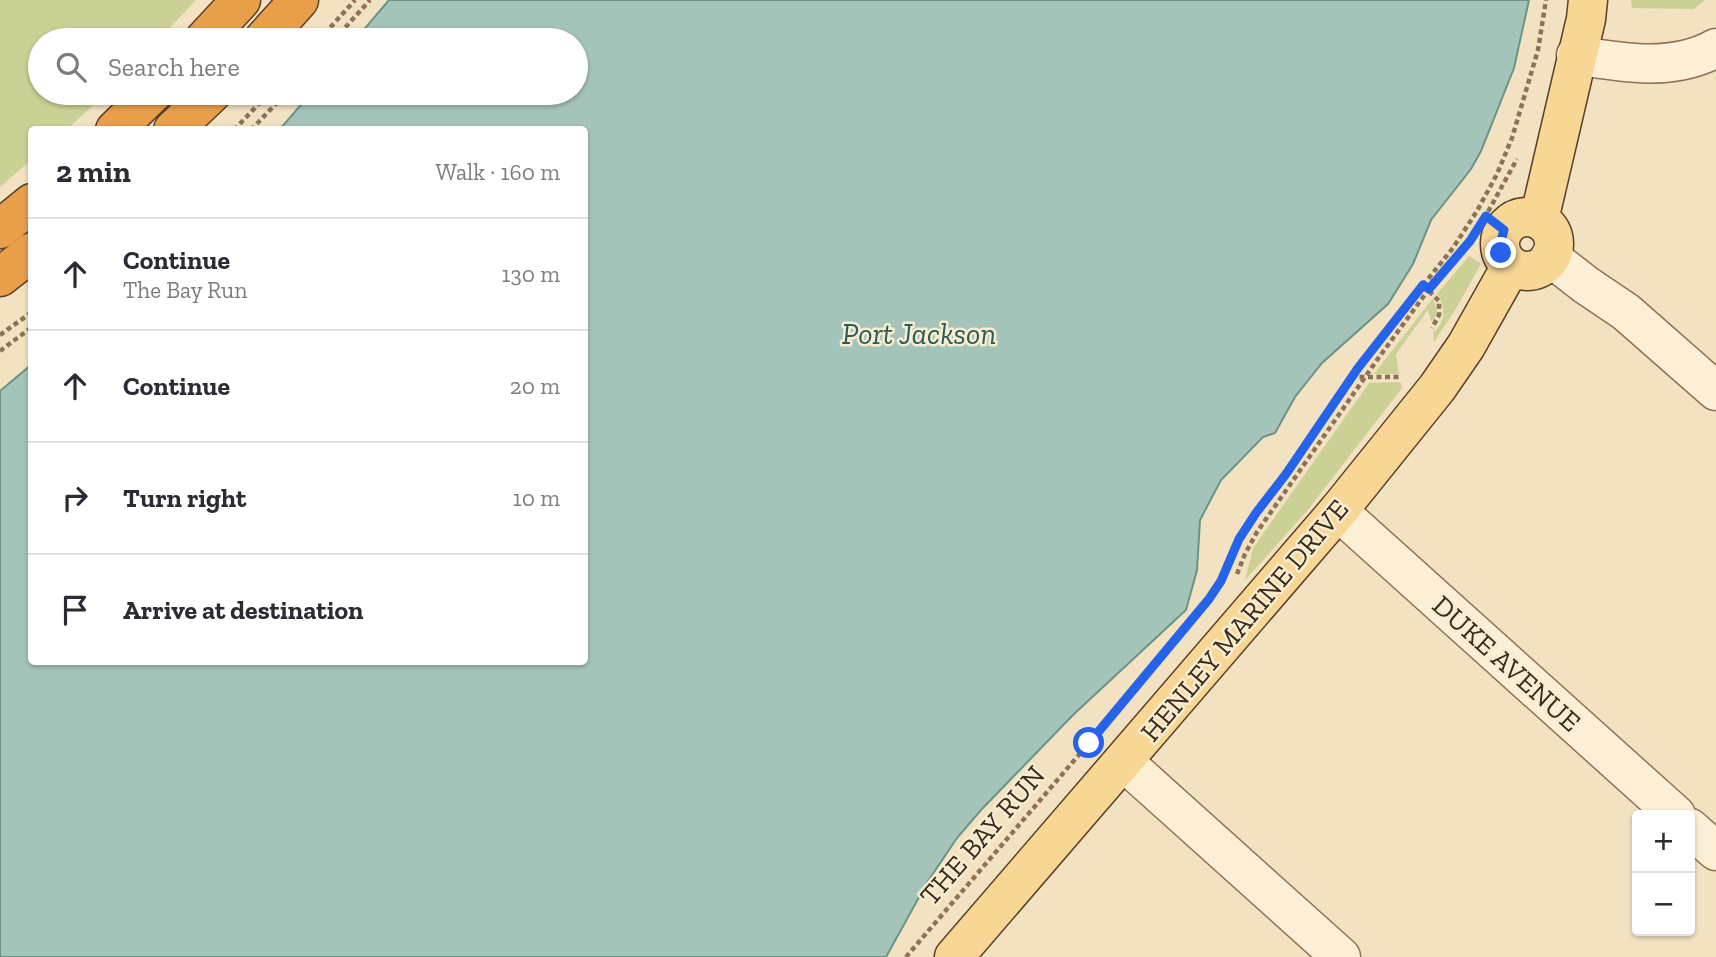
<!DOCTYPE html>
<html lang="en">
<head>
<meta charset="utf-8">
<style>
  :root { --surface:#fff; --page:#f2f2f3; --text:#2b2b33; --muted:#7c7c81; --line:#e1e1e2 }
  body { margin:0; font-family:"Zilla Slab",serif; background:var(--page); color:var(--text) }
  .controls { position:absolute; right:21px; bottom:21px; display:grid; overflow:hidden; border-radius:7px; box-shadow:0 2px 5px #0004 }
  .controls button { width:63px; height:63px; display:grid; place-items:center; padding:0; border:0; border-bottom:2px solid var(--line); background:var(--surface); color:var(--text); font:35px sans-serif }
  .stop { position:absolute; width:21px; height:21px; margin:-16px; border:5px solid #2563eb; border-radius:50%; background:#fff }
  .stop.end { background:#2563eb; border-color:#fff; box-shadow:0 2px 7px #0008 }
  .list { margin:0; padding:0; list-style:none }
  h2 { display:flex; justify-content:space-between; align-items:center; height:91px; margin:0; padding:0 28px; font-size:30px }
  h2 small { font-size:23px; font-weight:400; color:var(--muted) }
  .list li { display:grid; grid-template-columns:46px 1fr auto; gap:21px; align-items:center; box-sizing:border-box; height:112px; padding:0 28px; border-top:2px solid var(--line) }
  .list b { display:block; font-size:26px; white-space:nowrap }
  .list p { margin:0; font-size:23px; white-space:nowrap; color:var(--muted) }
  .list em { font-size:23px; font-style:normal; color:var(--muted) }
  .icon { flex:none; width:38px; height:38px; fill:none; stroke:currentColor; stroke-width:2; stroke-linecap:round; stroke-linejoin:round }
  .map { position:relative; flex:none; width:1716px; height:957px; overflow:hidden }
  .search { position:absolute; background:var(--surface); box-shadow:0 2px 5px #0004; left:28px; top:28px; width:560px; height:77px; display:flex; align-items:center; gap:18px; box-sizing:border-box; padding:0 24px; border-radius:38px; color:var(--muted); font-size:26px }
  .panel { position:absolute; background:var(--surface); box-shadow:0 2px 5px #0004; left:28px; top:126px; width:560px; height:539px; border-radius:7px }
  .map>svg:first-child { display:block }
</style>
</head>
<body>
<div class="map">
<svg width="1716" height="957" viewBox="0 0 1716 957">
  <rect width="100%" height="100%" fill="#f2e2c1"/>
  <g fill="#cbd194">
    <polygon points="0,0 196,0 158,40 40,40 40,93 107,93 67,129 32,130 31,160 0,187"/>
    <polygon points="1631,0 1705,0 1694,9 1632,8"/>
    <path d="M1469 256 1481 264 1454 312 1434 342 1433 333C1445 323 1447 307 1437 294Z"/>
    <polygon points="1433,298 1437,310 1434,320 1431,321 1428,310 1396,354 1399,374 1374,374"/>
    <polygon points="1397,382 1401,383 1402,388 1307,511 1245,580 1253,548 1369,383"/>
  </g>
  <polygon fill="#a4c4ba" stroke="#6a9388" stroke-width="2" points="389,0 1529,0 1514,68 1481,151 1471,169 1431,220 1413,264 1388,304 1322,363 1295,397 1275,433 1263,437 1221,480 1200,520 1197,570 1186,610 1073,715 981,810 957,838 928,881 886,957 0,957 0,391 31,365 32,662 584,662 584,130 280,129 311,93 576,93 576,40 355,40"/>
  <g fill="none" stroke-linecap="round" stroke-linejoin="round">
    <defs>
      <g id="minor">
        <path d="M1576 55C1623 63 1673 72 1716 48"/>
        <polyline points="1550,257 1586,285 1626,312 1716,391"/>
        <polyline points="1338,511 1676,815"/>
        <polyline points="1124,762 1341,957"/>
        <polyline points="1690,828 1716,851"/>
      </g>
      <g id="major">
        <circle cx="1527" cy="244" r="27"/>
        <polyline points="1539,220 1586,19 1588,0"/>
        <polyline points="954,957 1338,511 1437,388 1466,346 1511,266"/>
      </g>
      <g id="highway">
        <polyline points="204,40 241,0"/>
        <polyline points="263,40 299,0"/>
        <polyline points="115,130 153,93"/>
        <polyline points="173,130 212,93"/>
        <polyline points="0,229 32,203"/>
        <polyline points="0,277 32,252"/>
      </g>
    </defs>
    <use href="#minor" stroke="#8d7257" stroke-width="41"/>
    <use href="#major" stroke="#5a402b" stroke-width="41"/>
    <use href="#highway" stroke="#5a402b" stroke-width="41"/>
    <g stroke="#8d7257" stroke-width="4.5" stroke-dasharray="5 3.5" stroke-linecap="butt">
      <polyline points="319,40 355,0"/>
      <polyline points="334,40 370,0"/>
      <polyline points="234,130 269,93"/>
      <polyline points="251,130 286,93"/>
      <polyline points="1486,216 1504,230"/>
      <polyline points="1423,285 1439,301 1439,315 1432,328"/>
      <polyline points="0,335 32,312"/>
      <polyline points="0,351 32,327"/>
      <polyline points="1351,377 1400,377"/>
      <polyline points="1237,574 1245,554 1257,532 1377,360 1429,289 1478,230 1517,159"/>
      <polyline points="906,957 1089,743 1209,599 1221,581 1239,539 1286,473 1326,413 1383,335 1453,248 1477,211 1497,174 1512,138 1538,50 1546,0"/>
    </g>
    <use href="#minor" stroke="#fcefd5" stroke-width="38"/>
    <use href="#major" stroke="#f8d795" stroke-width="38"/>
    <use href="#highway" stroke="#e99f4a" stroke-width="38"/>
  </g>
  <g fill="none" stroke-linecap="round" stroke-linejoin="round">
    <polyline stroke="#2563eb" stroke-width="9" points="1089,743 1209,599 1221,581 1239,539 1256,513 1286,474 1358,368 1423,285 1429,289 1470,241 1486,216 1504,230 1500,245 1501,253"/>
  </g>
  <g text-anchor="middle" stroke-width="5" stroke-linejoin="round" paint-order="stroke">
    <g font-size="28" fill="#3b2b1c" stroke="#f8ecd1">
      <text transform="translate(1244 620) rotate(-50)" y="10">HENLEY MARINE DRIVE</text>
      <text transform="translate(1507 663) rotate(42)" y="10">DUKE AVENUE</text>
      <text transform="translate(982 835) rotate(-49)" y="10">THE BAY RUN</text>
    </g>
    <g font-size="30" font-style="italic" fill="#2a5c58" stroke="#f8ecd1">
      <text x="919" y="344">Port Jackson</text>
    </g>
  </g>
</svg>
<div class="controls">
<button>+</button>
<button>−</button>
</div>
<div class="stop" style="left:1089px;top:743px"></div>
<div class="stop end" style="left:1501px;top:253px"></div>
<div class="search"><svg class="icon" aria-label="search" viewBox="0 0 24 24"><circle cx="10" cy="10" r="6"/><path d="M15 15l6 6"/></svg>Search here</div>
<section class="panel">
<h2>2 min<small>Walk · 160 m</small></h2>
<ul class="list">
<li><svg class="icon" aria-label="ahead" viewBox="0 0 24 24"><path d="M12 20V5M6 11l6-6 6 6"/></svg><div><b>Continue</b><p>The Bay Run</p></div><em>130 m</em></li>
<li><svg class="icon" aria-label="ahead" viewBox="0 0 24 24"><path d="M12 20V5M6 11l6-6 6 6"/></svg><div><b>Continue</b></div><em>20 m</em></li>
<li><svg class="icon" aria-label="right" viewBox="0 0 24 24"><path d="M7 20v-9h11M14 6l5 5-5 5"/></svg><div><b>Turn right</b></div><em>10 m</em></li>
<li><svg class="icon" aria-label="arrive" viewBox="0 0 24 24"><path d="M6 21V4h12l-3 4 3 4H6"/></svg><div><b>Arrive at destination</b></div></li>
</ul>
</section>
</div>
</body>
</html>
